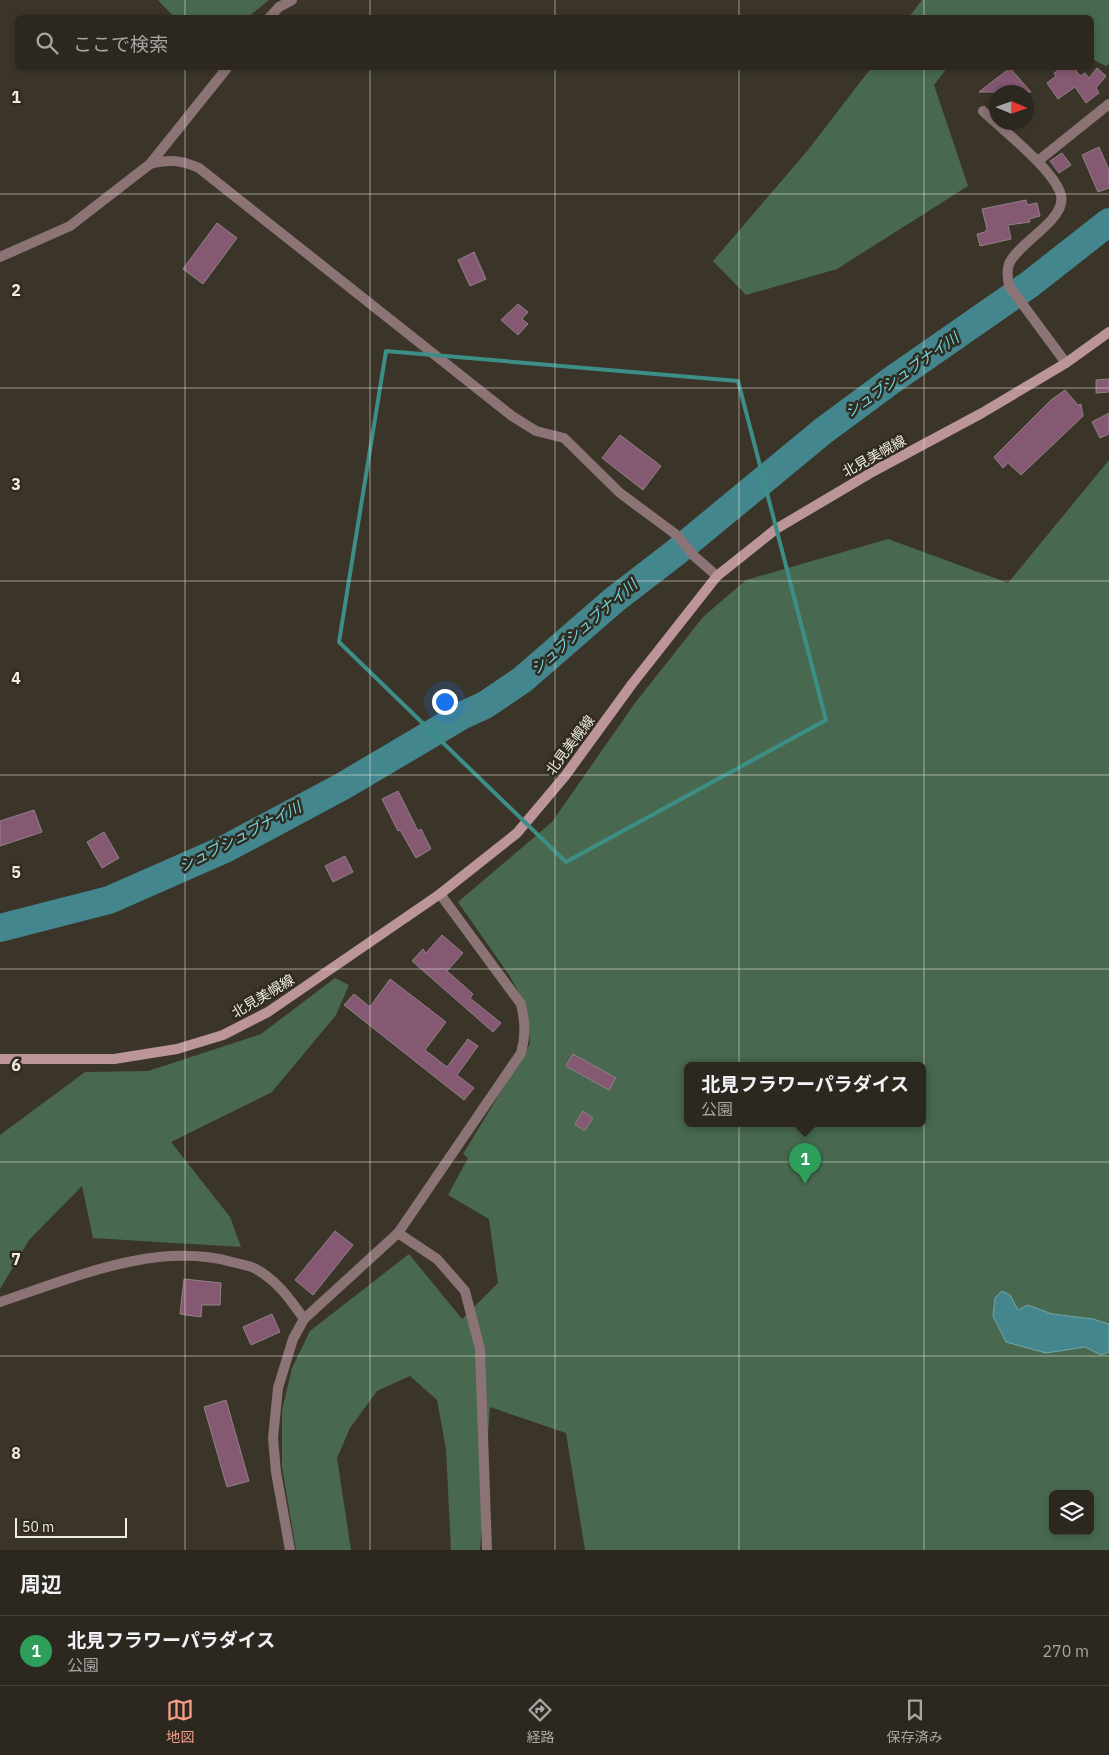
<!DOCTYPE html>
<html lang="ja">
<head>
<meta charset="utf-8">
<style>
  :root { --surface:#2c281f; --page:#38342c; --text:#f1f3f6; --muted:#a6a6a4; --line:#48443d; --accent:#f49e89 }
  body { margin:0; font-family:"IBM Plex Sans","Noto Sans JP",sans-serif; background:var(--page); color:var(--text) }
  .controls { position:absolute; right:15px; bottom:15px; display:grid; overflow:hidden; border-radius:8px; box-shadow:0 2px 8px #0003 }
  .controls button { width:45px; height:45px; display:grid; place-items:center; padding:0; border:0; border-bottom:1px solid var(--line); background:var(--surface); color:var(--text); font:25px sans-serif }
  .compass { position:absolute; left:989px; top:85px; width:45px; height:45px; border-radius:50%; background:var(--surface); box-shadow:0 2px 8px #0003; rotate:92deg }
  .scale { position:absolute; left:15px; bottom:12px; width:112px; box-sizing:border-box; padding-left:5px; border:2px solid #efece4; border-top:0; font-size:14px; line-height:18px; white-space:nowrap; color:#efece4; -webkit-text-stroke:4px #312b1f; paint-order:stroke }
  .you { position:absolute; left:444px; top:701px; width:18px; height:18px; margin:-12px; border:4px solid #fff; border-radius:50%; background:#1a73e8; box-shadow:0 0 0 8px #1a73e833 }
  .badge { display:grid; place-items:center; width:32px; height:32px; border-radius:50%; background:var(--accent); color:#fff; font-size:16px; font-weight:700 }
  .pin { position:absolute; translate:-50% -41px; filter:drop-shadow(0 1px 2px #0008) }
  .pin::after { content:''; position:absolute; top:26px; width:18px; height:15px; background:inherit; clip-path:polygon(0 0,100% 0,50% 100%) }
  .popup { position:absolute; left:684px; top:1062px; width:242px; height:65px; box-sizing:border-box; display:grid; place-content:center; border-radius:8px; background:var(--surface); filter:drop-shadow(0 1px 4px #0005); font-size:16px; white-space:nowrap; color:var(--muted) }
  .popup b { font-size:19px; color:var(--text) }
  .popup::after { content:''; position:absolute; left:50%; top:100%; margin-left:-10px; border:10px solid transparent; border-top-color:var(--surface) }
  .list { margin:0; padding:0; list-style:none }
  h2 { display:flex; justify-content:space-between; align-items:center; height:65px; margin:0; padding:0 20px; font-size:21px }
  h2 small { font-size:16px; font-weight:400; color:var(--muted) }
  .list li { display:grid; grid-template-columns:32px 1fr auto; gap:15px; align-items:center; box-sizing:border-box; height:70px; padding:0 20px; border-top:1px solid var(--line) }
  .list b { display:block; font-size:19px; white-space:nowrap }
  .list p { margin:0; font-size:16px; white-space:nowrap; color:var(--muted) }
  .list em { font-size:16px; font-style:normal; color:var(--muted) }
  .icon { flex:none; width:28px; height:28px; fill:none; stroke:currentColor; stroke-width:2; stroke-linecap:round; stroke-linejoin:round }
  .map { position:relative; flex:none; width:1109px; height:1550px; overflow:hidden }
  .search { position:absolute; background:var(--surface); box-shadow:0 2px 8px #0003; left:15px; right:15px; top:15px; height:55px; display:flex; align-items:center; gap:12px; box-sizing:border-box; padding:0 18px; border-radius:8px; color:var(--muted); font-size:19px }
  .sheet { height:135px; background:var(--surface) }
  nav { display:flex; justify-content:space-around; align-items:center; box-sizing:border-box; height:70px; border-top:1px solid var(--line); background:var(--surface); font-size:14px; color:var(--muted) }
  nav a { display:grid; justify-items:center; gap:2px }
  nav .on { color:var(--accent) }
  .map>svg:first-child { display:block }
</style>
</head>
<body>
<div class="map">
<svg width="1109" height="1550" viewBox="0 0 1109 1550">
  <rect width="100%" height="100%" fill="#3b3529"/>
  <g fill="#486950" fill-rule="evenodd">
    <polygon points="158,0 269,0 248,17 175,18"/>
    <polygon points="922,0 1109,0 1109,64 1106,66 1092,59 1092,18 909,17"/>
    <polygon points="871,68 947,68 934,85 968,186 837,269 746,295 713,261 808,150"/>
    <path d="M1109 460V1550H585L566 1433 490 1407 480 1550H451L446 1449 437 1400 410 1376 377 1391 350 1428 337 1458 351 1550H296L282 1467V1410L292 1368 310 1331 409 1254 462 1319 498 1283 489 1219 448 1195 468 1158 463 1154 530 1044 527 1007 509 975 458 902 552 822 635 703 703 617 746 580 888 539 1008 583ZM688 1065H922V1123H688ZM1053 1494H1090V1531H1053Z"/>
    <polygon points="335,978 349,985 336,1015 272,1092 171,1142 230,1217 241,1247 93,1238 82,1186 29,1240 0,1289 0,1135 85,1072 148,1071 261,1034"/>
  </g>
  <polygon fill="#43868d" stroke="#77a5a7" points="1002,1291 1010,1295 1018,1310 1028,1305 1052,1314 1093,1319 1109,1324 1109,1352 1101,1355 1085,1347 1046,1353 1006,1342 993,1316 995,1298"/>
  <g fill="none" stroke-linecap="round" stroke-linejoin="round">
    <polyline stroke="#43868d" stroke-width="28" points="0,928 109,900 225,849 343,786 463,715 485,705 522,680 614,600 675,553 823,431 892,380 1030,284 1109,222"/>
  </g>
  <g fill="#865972" stroke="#918189">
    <polygon points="1010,68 1031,92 979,92"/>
    <polygon points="1062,68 1074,68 1080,76 1085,73 1089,78 1097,68 1106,76 1096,88 1099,93 1086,103 1075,87 1058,99 1047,83 1056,76 1054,73"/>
    <polygon points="1099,147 1109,170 1109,188 1098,192 1082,155"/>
    <polygon points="1062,153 1071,165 1059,173 1050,161"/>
    <polygon points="1026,200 1027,205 1037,203 1040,216 1029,219 1030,222 1008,225 1011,239 980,246 977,234 985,232 987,229 982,209"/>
    <polygon points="217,223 237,238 203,284 183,269"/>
    <polygon points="474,252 486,279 470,286 458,260"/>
    <polygon points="518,304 528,312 522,319 528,324 518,335 501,320"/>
    <polygon points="1109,379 1109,392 1096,393 1096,380"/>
    <polygon points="1065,390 1078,405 1081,404 1083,416 1021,475 1008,463 1003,468 994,457 1051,400"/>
    <polygon points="1109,413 1109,434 1100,438 1092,422"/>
    <polygon points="620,435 661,466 643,490 602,458"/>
    <polygon points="398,791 418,831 421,829 431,849 416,858 400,830 398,831 382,799"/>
    <polygon points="34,810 42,832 0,846 0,821"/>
    <polygon points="104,832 119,858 102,868 87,842"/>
    <polygon points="345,856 353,872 333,882 325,866"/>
    <polygon points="442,935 463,953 447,971 473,994 470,998 501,1023 493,1032 412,961 423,949 426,953"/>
    <polygon points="390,979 446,1022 425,1050 447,1067 468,1039 478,1046 457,1075 474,1088 464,1100 344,1005 354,994 370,1007"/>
    <polygon points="573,1054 616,1078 609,1090 566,1066"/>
    <polygon points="583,1111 593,1118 584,1131 575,1124"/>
    <polygon points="335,1231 353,1245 313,1295 295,1280"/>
    <polygon points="184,1279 221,1283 220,1305 202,1305 201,1317 180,1314"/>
    <polygon points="272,1314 280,1332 251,1345 243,1327"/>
    <polygon points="226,1400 249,1481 227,1487 204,1407"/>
  </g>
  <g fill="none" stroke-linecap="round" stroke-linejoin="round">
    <g stroke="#8b7376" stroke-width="10">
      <polyline points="269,18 279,7 292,0"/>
      <path d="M983 111C1003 130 1050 167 1060 192 1071 218 1018 242 1009 264 1006 272 1008 278 1009 286L1066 363"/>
      <polyline points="1038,161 1109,104"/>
      <path d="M150 164C169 159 181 160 199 168L512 416 536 431 564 438 620 493 678 536 693 555 717 576"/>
      <polyline points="0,257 70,226 150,164 227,68"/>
      <polyline points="398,1233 437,1259 465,1291 480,1349 487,1550"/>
      <path d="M0 1302C73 1278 155 1241 232 1262 239 1264 247 1265 254 1268 276 1279 290 1299 304 1319"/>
      <path d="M290 1550 276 1472 273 1438 278 1388 293 1339 304 1319 398 1233 521 1053C526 1036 525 1022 521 1004L440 894"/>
    </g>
    <polyline stroke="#bb959a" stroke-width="10" points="0,1059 114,1059 177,1049 223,1035 268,1012 440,894 517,833 565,776 632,684 717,576 776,529 874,471 982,413 1066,363 1109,332"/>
  </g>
  <path fill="none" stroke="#3c8e86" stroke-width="4" stroke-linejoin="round" d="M386 351 738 381 826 720 566 862 339 642Z"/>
  <path fill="none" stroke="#efece4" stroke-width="1" stroke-opacity="0.55" d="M185 0V18M370 0V18M555 0V18M739 0V18M924 0V18M185 68V1550M370 68V1550M555 68V1550M739 68V1550M924 68V1550M0 194H1109M0 388H1109M0 581H1109M0 775H1109M0 969H1109M0 1162H1109M0 1356H1109"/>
  <g text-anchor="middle" stroke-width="5" stroke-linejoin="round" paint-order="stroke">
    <g font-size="14" fill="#efece4" stroke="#312b1f">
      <text transform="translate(874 456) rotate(-29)" y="5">北見美幌線</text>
      <text transform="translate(570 745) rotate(-53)" y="5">北見美幌線</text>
      <text transform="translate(263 996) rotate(-31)" y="5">北見美幌線</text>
    </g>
    <g font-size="15" font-style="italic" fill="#6dd6e1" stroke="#312b1f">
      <text transform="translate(902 375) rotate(-35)" y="5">シュブシュブナイ川</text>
      <text transform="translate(584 627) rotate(-41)" y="5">シュブシュブナイ川</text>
      <text transform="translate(240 837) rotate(-27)" y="5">シュブシュブナイ川</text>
    </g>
  </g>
  <g font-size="16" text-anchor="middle" font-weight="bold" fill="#efece4" stroke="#312b1f" stroke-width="5" stroke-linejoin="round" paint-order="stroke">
    <text x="16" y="103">1</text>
    <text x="16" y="296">2</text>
    <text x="16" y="490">3</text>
    <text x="16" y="684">4</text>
    <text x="16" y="878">5</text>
    <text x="16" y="1071">6</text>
    <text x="16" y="1265">7</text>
    <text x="16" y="1459">8</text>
  </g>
</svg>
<div class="controls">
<button><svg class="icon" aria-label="layers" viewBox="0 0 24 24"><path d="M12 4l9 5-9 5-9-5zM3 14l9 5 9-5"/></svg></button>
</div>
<svg class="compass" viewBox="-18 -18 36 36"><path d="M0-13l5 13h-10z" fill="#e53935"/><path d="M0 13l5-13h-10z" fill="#a6a6a4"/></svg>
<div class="scale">50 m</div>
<div class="you"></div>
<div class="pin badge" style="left:805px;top:1184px;background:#2e9e5b">1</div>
<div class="popup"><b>北見フラワーパラダイス</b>公園</div>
<div class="search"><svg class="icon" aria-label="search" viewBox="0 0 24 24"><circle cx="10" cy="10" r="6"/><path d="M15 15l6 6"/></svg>ここで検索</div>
</div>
<section class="sheet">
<h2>周辺<small></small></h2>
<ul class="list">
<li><span class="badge" style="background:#2e9e5b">1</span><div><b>北見フラワーパラダイス</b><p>公園</p></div><em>270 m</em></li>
</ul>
</section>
<nav>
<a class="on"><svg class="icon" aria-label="map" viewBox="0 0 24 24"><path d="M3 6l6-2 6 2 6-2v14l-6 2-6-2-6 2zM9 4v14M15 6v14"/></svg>地図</a>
<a><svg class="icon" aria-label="directions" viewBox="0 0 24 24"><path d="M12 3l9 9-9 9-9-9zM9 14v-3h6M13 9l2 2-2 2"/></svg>経路</a>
<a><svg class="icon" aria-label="saved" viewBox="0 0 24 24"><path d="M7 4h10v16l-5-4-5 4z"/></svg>保存済み</a>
</nav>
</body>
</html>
